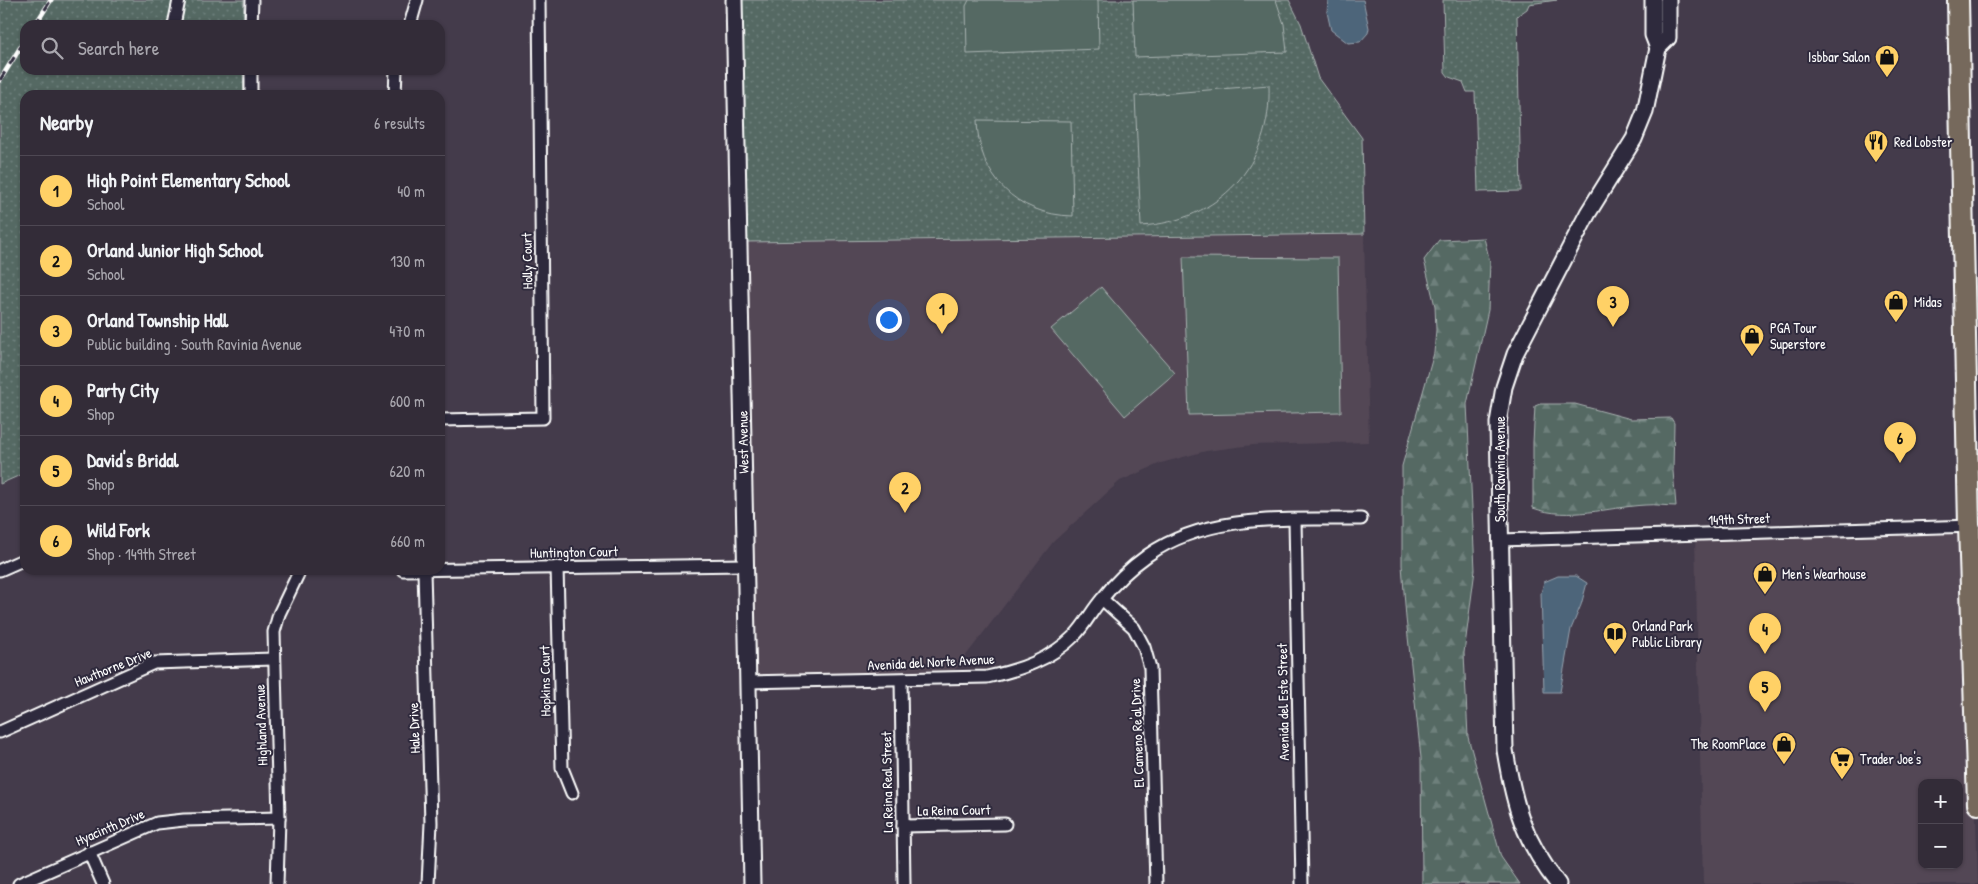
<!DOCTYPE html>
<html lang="en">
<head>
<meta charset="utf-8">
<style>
  :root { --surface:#332c38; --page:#3b3440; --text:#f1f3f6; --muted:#a9a7ae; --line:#4e4853; --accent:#ffd166 }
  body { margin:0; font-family:"Patrick Hand",sans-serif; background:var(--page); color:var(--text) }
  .controls { position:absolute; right:15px; bottom:15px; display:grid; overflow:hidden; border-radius:10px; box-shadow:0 1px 4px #0004 }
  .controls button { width:45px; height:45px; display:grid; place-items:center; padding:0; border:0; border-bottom:1px solid var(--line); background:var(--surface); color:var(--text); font:25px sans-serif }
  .you { position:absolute; left:888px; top:319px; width:18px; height:18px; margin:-12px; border:4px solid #fff; border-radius:50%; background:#1a73e8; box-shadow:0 0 0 8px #1a73e833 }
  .badge { display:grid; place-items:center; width:32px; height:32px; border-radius:50%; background:var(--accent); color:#111; font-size:16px; font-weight:700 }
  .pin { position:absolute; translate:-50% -41px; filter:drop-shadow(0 1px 2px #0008) }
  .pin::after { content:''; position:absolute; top:26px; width:18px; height:15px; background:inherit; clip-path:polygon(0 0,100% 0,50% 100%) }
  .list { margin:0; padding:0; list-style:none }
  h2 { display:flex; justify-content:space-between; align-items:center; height:65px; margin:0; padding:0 20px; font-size:21px }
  h2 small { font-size:16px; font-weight:400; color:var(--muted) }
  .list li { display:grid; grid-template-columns:32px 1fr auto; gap:15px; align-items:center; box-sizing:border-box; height:70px; padding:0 20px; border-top:1px solid var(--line) }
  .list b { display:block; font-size:19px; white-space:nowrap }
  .list p { margin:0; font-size:16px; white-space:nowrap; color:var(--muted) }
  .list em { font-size:16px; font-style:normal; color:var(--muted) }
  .icon { flex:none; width:28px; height:28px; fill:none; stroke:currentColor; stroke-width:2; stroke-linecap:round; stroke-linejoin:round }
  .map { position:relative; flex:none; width:1978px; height:884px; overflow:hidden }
  .search { position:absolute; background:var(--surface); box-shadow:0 1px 4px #0004; left:20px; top:20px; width:425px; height:55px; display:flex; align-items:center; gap:12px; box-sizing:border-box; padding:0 18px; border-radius:15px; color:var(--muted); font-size:19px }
  .panel { position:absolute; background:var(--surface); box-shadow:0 1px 4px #0004; left:20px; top:90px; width:425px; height:485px; border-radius:15px }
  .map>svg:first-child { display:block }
</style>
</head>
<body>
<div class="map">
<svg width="1978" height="884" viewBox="0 0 1978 884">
  <defs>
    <pattern id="grass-dots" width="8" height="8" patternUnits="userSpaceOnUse" patternTransform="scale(1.25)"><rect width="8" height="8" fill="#556964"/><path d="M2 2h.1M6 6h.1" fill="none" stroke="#6e807b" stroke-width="1.8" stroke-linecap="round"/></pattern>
    <pattern id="forest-firs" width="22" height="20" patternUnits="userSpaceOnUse" patternTransform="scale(1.25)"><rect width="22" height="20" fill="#556964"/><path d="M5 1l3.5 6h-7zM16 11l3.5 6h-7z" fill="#6e807b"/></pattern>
  </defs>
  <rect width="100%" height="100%" fill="#443b4b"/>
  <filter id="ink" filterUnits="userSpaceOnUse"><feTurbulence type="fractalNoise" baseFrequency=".02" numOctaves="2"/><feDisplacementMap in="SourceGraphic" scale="10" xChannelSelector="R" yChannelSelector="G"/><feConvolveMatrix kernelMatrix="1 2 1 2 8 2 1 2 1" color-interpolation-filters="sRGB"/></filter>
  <g filter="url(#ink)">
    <g fill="#534755" fill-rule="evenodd">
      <polygon points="1364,234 1369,442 1253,445 1206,451 1161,463 1120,481 1053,542 945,683 751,685 746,242"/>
      <path d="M1967 529 1978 884H1703L1695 537ZM1922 783H1959V865H1922Z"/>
    </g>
    <g fill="url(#grass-dots)" stroke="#aab4b2">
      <polygon points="0,0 244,0 243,25 25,25 25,70 243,70 244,95 25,95 25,473 0,484"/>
      <polygon points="738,0 1289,0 1301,24 1318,78 1362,138 1364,234 746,242"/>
      <polygon points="1443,0 1557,0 1529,4 1527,9 1517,16 1521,191 1478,192 1475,92 1467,92 1463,82 1449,77 1445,72"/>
    </g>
    <g fill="url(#forest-firs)" stroke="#aab4b2">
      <polygon points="1484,238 1490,262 1488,310 1467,404 1475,570 1464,653 1468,737 1501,857 1520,884 1422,884 1421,758 1406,618 1402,565 1402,466 1434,353 1436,330 1435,306 1424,260 1439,240"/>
      <path d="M1540 404H1575L1631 419 1671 418 1674 423 1673 471 1676 506C1666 506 1655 504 1645 505 1608 507 1569 521 1533 508V442L1535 406Z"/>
    </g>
    <g fill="#556964" stroke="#aab4b2">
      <polygon points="969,0 1098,0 1099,49 967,54 966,6"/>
      <polygon points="1133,0 1276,0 1284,24 1287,52 1135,57"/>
      <path d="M1269 85C1272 165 1220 221 1141 226L1135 96Z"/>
      <path d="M977 120 1071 121 1073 216C1016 215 978 176 977 120Z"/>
      <polygon points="1183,257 1338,258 1341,412 1189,415"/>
      <polygon points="1101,287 1175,373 1125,416 1051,329"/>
    </g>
    <g fill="#4e657a" stroke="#95a3af">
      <polygon points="1328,0 1363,0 1369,28 1368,33 1360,42 1348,43 1331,30 1327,12"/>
      <polygon points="1558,576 1576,576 1587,583 1581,605 1571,629 1560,692 1544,692 1541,593 1544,582"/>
    </g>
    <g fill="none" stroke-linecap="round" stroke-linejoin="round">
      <defs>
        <g id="street">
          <polyline points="174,25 179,0"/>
          <polyline points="251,25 252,0"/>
          <polyline points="410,25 417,0"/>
          <polyline points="251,70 251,95"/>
          <polyline points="395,95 396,70"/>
          <polyline points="440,420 543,418 539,0"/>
          <polyline points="1295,520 1302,884"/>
          <polyline points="1501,540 1974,526"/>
          <polyline points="557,567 562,768 572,793"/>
          <polyline points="0,570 25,559"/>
          <polyline points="403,570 745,565"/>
          <polyline points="424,571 431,823 428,884"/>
          <polyline points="1102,599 1134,628 1144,647 1150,668 1156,884"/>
          <polyline points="901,680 904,884"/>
          <path d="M748 682 987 677C1020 670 1050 660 1075 635 1085 625 1092 610 1102 599 1115 582 1131 567 1148 555 1209 512 1291 520 1361 519"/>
          <polyline points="0,732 154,663 274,659"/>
          <polyline points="903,826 1005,824"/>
          <polyline points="89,852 103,884"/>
          <polyline points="19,884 157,823 184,820 279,818"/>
          <polyline points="277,884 279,818 274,632 279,614 300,570"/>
        </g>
        <g id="secondary">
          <polyline points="734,0 752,884"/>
          <polyline points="1658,48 1668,38 1668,0"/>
          <path d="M1558 884C1523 839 1514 805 1505 750L1498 423 1504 387 1515 354 1588 213 1634 139 1645 112 1658 48 1653 35V0"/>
        </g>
        <polyline id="highway" points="1958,0 1969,526 1978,804"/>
      </defs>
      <use href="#street" stroke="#fff" stroke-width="15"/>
      <use href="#secondary" stroke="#fff" stroke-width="19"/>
      <use href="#highway" stroke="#fff" stroke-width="24"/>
      <use href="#street" stroke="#2f2a3d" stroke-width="11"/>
      <use href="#secondary" stroke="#2f2a3d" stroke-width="15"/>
      <use href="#highway" stroke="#76695c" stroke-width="20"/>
      <defs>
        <g id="rail">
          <polyline points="35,25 51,0"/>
          <polyline points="0,80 25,40"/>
        </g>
      </defs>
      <use href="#rail" stroke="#fff" stroke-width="5"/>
      <use href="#rail" stroke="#2f2a3d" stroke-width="3" stroke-dasharray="9" stroke-linecap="butt"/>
    </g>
  </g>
  <defs>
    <symbol id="shop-pin" viewBox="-11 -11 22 30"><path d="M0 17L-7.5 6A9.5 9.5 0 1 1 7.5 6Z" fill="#ffd166" stroke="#2f2a3d"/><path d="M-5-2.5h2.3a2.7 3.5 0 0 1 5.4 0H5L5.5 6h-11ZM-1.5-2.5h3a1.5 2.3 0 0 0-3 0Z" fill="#111"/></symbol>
    <symbol id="restaurant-pin" viewBox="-11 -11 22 30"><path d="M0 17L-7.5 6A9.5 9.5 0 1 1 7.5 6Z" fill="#ffd166" stroke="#2f2a3d"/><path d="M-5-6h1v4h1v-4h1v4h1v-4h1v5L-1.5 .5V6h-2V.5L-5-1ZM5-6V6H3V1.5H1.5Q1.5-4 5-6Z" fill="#111"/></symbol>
    <symbol id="library-pin" viewBox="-11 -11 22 30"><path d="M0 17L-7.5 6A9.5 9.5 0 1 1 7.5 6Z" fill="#ffd166" stroke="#2f2a3d"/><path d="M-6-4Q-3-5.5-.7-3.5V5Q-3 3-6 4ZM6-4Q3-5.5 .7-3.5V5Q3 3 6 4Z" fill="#111"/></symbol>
    <symbol id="supermarket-pin" viewBox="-11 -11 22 30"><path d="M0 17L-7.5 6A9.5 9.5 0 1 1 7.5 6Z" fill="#ffd166" stroke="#2f2a3d"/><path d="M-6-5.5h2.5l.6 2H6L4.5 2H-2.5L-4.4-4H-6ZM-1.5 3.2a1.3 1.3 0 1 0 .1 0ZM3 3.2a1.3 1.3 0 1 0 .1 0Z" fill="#111"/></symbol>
  </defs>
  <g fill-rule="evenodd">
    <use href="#shop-pin" x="1873" y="43" width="28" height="38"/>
    <use href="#restaurant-pin" x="1862" y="128" width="28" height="38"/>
    <use href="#shop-pin" x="1882" y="288" width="28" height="38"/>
    <use href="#shop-pin" x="1738" y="322" width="28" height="38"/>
    <use href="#shop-pin" x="1751" y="560" width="28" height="38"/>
    <use href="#library-pin" x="1601" y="620" width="28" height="38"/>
    <use href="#shop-pin" x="1770" y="730" width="28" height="38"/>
    <use href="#supermarket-pin" x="1828" y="745" width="28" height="38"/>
  </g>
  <g text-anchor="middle" stroke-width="4" stroke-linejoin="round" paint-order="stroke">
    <g font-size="14" fill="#fff" stroke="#2f2a3d" text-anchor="start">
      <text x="1870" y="62" text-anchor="end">Isbbar Salon</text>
      <text x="1894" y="147">Red Lobster</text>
      <text x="1914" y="307">Midas</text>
      <text x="1770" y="333">PGA Tour<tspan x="1770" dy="16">Superstore</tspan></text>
      <text x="1782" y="579">Men's Wearhouse</text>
      <text x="1632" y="631">Orland Park<tspan x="1632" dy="16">Public Library</tspan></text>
      <text x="1766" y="749" text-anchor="end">The RoomPlace</text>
      <text x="1860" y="764">Trader Joe's</text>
    </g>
    <g font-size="14" fill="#fff" stroke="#2f2a3d">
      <text transform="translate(527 261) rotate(-91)" y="5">Holly Court</text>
      <text transform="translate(743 442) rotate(-91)" y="5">West Avenue</text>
      <text transform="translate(1500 469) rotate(-90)" y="5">South Ravinia Avenue</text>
      <text transform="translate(1739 519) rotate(-2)" y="5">149th Street</text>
      <text transform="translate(574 552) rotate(-1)" y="5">Huntington Court</text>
      <text transform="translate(931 662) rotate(-3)" y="5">Avenida del Norte Avenue</text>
      <text transform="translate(113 667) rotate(-22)" y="5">Hawthorne Drive</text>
      <text transform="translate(545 681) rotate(-91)" y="5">Hopkins Court</text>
      <text transform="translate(1283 702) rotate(-91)" y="5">Avenida del Este Street</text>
      <text transform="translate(261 725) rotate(-92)" y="5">Highland Avenue</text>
      <text transform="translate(414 728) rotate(-92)" y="5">Hale Drive</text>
      <text transform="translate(1137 733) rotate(-92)" y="5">El Cameno Re'al Drive</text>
      <text transform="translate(887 782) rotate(-91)" y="5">La Reina Real Street</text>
      <text transform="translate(954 810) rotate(-1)" y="5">La Reina Court</text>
      <text transform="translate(110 827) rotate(-23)" y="5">Hyacinth Drive</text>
    </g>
  </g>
</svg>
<div class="controls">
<button>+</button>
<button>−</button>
</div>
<div class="you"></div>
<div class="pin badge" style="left:942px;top:334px">1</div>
<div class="pin badge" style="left:905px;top:513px">2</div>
<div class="pin badge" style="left:1613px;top:327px">3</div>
<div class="pin badge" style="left:1765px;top:654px">4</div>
<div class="pin badge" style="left:1765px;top:712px">5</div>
<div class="pin badge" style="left:1900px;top:463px">6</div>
<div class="search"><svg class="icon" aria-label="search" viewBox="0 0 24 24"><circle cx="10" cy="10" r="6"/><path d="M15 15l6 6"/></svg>Search here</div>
<section class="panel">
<h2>Nearby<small>6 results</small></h2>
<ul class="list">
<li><span class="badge">1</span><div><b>High Point Elementary School</b><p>School</p></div><em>40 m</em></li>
<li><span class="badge">2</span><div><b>Orland Junior High School</b><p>School</p></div><em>130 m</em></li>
<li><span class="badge">3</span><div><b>Orland Township Hall</b><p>Public building · South Ravinia Avenue</p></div><em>470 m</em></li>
<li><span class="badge">4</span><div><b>Party City</b><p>Shop</p></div><em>600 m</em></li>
<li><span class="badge">5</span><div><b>David's Bridal</b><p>Shop</p></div><em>620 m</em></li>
<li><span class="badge">6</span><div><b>Wild Fork</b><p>Shop · 149th Street</p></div><em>660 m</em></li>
</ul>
</section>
</div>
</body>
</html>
